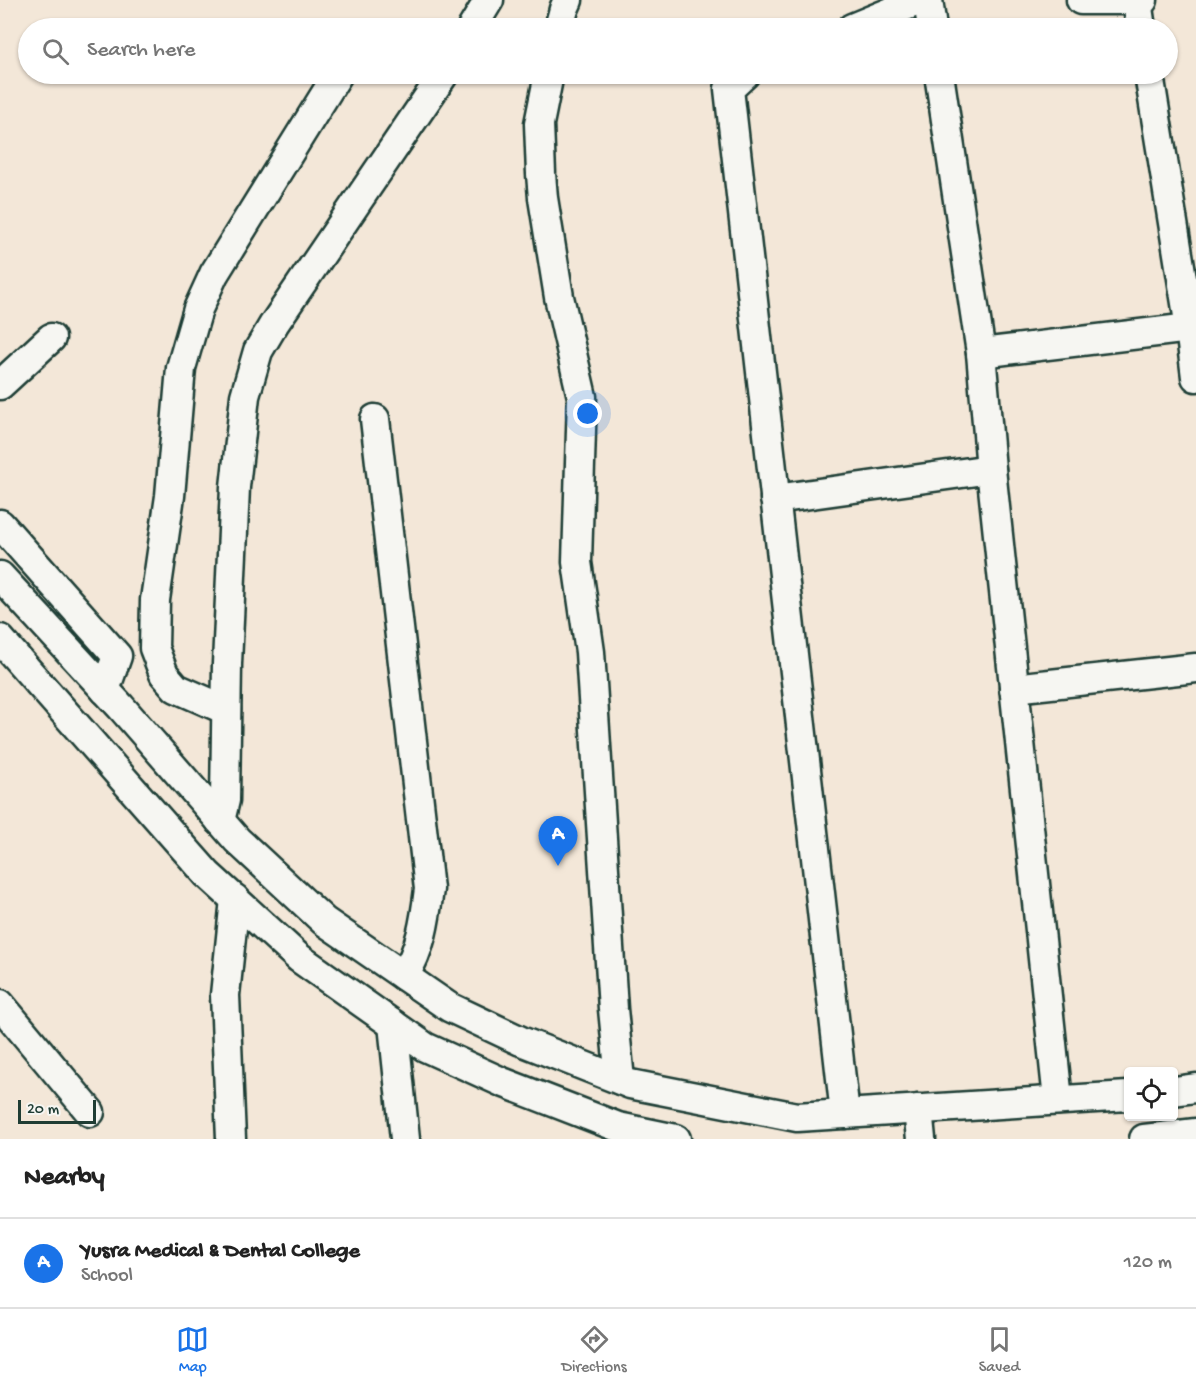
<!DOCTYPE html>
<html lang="en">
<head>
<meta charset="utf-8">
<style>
  :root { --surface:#fff; --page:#f2f2f2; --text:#222; --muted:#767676; --line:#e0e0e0; --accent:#1a73e8 }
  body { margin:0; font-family:"Gochi Hand",sans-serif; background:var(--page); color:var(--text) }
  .controls { position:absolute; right:18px; bottom:18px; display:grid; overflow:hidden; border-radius:6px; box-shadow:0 2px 4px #0004 }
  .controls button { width:54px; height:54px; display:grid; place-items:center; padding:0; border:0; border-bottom:2px solid var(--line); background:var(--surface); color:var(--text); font:30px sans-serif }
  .scale { position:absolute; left:18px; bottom:15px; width:78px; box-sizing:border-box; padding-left:6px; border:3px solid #1f3d34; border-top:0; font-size:16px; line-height:21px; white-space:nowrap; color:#1f3d34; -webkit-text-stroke:4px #f6f6f2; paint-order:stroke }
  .you { position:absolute; left:588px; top:414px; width:21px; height:21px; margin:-15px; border:4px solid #fff; border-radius:50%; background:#1a73e8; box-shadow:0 0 0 9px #1a73e833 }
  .badge { display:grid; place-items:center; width:39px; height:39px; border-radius:50%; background:var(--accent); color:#fff; font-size:20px; font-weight:700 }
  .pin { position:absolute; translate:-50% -50px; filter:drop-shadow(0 2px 3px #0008) }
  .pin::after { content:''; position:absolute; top:32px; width:21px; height:18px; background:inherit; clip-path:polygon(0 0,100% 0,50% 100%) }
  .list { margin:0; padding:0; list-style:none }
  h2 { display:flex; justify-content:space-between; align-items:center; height:78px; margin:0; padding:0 24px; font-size:26px }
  h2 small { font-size:20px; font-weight:400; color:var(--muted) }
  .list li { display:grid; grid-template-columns:39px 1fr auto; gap:18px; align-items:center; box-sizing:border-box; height:90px; padding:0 24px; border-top:2px solid var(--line) }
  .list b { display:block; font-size:22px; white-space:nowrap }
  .list p { margin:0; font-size:20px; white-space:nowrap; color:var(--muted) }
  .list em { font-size:20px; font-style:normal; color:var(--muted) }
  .icon { flex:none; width:33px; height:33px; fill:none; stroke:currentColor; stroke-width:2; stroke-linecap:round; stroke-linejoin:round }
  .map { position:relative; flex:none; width:1196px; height:1139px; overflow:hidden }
  .search { position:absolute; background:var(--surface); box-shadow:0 2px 4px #0004; left:18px; right:18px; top:18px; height:66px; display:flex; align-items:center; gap:15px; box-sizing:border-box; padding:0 21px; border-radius:33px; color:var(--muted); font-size:22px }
  .sheet { height:168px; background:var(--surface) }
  nav { display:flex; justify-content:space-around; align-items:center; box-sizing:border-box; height:84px; border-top:2px solid var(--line); background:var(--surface); font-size:16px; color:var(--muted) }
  nav a { display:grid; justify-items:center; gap:3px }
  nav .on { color:var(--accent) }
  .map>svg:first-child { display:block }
</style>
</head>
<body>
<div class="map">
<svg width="1196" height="1139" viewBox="0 0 1196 1139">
  <rect width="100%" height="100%" fill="#f3e7d8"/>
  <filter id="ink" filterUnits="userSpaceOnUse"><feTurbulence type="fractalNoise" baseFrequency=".0167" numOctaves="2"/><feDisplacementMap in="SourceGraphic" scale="12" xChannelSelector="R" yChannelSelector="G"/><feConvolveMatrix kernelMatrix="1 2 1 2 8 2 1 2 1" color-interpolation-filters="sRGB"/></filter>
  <g filter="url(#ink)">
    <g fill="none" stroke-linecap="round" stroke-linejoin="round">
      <defs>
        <g id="minor">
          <polyline points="928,0 932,28"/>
          <polyline points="1081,0 1143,0"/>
          <polyline points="1137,1 1141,28"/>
          <polyline points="472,28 489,0"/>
          <polyline points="559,28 564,9 568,0"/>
          <polyline points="852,28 920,0"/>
          <polyline points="549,74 539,124 541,174 543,198 559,297 582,397 577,562 590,652 613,1009 620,1080"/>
          <polyline points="745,74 729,89 845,1114"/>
          <polyline points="939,74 981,353 991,469 1058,1100"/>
          <polyline points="1149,74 1190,328 1196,377"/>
          <polyline points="981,353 1190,328"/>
          <polyline points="0,385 51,338"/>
          <path d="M375 419 429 889C425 921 421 949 404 976"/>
          <polyline points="775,499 991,469"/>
          <polyline points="0,524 117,656 105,690"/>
          <polyline points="0,576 121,707 237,840 324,921 449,1007 521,1041 630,1084 797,1117 1128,1096"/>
          <polyline points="0,639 207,874 299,958 425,1047 502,1082 618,1127 676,1139"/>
          <polyline points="1014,688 1196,668"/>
          <polyline points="226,710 176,688 164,674 154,648 155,600 170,496 181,368 198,309 214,274 338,74"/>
          <polyline points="220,821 225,800 227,664 235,487 245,396 258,351 274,324 444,74"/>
          <polyline points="0,1004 90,1112"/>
          <polyline points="393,1024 405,1139"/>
          <polyline points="1174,1091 1196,1088"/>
          <polyline points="918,1109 921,1139"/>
          <polyline points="231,1139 225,995 235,899"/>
          <polyline points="1144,1139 1196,1133"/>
        </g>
      </defs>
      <use href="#minor" stroke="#1f3d34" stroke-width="33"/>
      <use href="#minor" stroke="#f6f6f2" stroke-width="28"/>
    </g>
  </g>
</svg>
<div class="controls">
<button><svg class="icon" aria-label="locate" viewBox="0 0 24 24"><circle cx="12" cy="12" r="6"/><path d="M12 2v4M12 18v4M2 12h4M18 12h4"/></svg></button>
</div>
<div class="scale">20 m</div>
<div class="you"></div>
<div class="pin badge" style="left:558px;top:866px">A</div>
<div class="search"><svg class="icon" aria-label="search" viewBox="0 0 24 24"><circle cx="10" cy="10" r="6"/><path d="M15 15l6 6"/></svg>Search here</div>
</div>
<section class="sheet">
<h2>Nearby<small></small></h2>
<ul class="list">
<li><span class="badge">A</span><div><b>Yusra Medical &amp; Dental College</b><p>School</p></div><em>120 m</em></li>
</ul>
</section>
<nav>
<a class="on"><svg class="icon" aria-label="map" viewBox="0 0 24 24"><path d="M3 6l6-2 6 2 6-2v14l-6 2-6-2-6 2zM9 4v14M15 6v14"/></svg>Map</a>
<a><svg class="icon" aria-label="directions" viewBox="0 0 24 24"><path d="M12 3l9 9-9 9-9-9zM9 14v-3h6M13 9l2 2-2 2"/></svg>Directions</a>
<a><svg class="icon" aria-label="saved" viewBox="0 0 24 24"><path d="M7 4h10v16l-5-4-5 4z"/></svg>Saved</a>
</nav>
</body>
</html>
